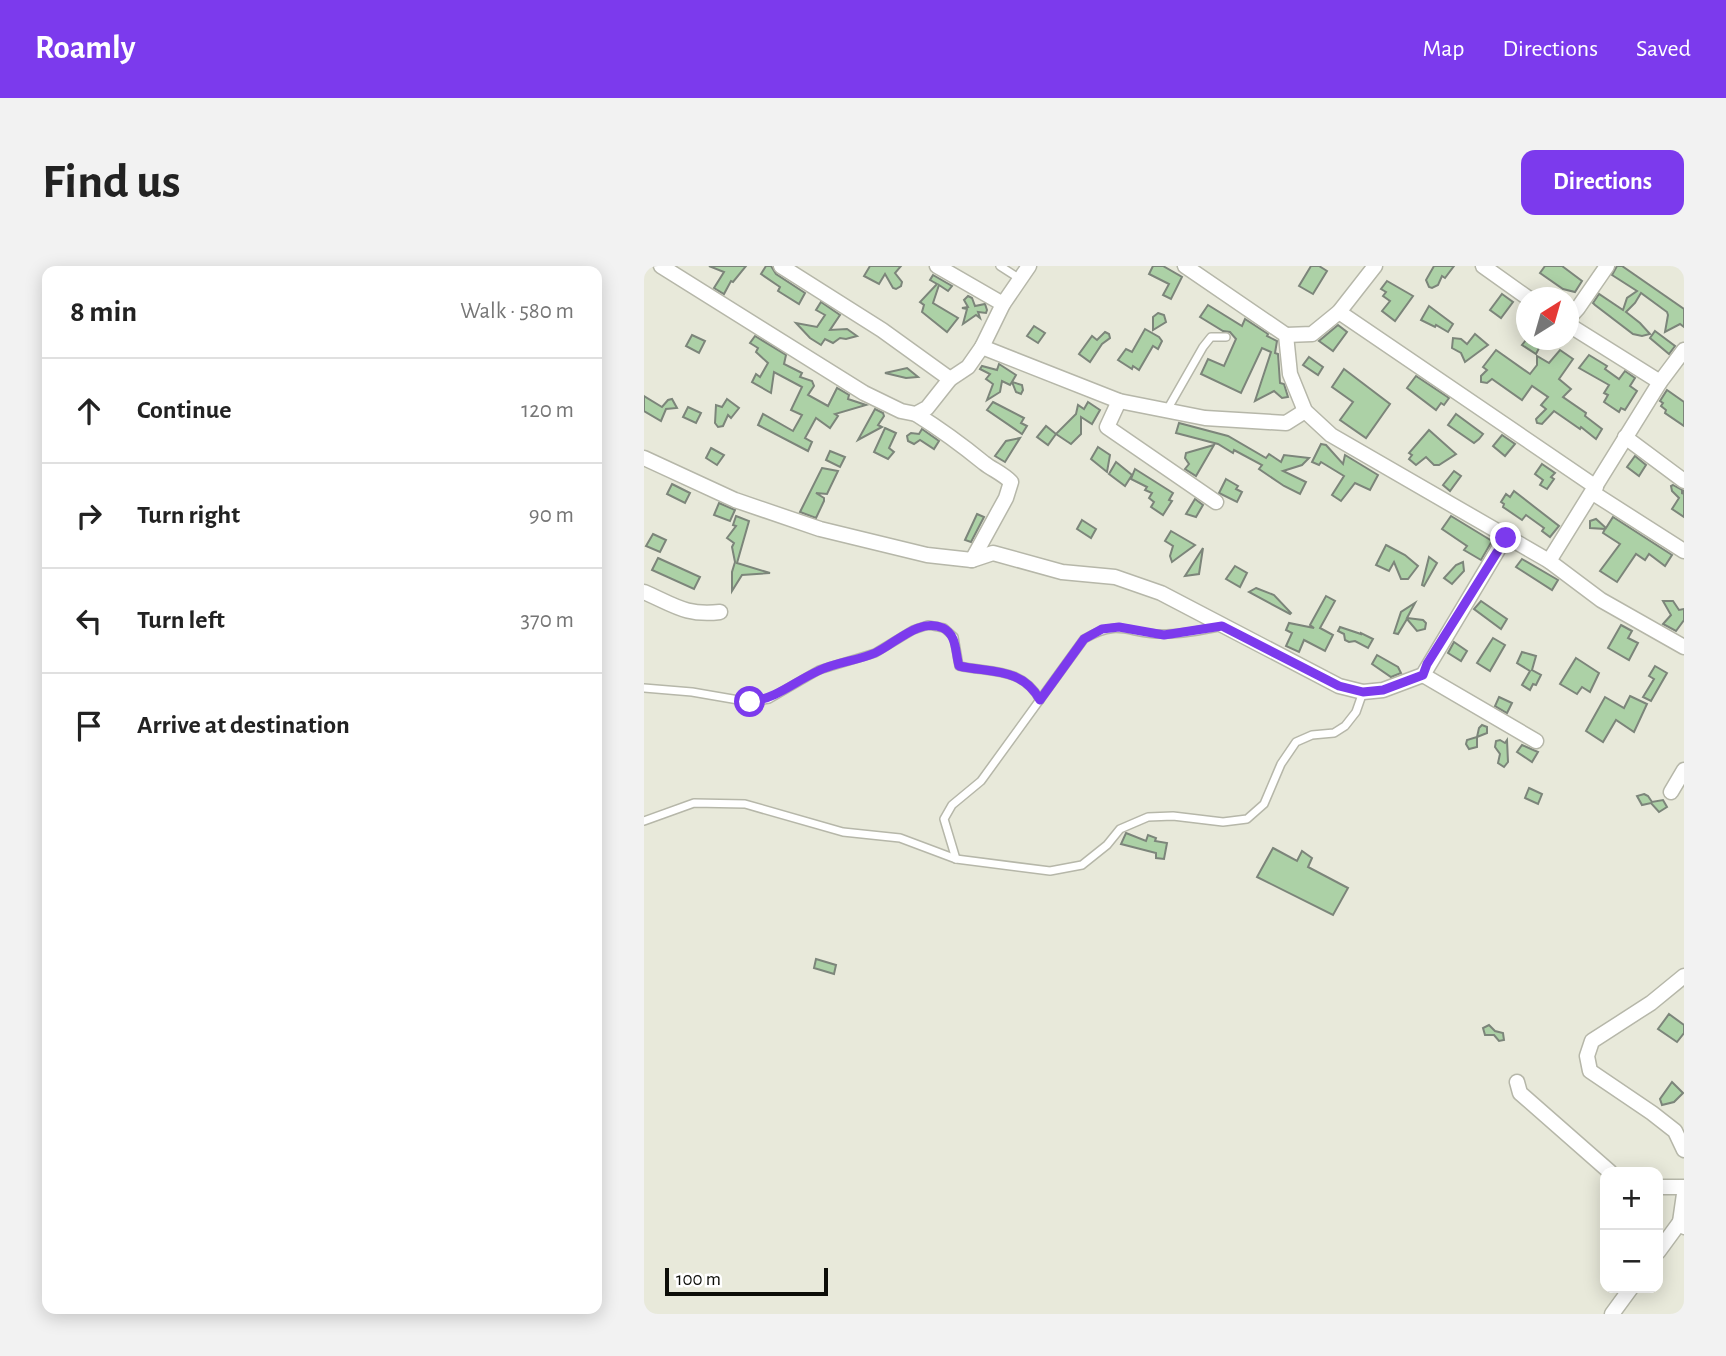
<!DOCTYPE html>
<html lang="en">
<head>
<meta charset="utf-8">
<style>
  :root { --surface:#fff; --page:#f2f2f2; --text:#222; --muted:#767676; --line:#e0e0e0; --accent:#7c3aed }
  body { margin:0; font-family:"Alegreya Sans",sans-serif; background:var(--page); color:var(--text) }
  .controls { position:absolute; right:21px; bottom:21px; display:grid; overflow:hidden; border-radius:14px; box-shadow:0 4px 18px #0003 }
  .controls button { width:63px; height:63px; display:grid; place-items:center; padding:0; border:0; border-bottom:2px solid var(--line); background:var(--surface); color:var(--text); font:35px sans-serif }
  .compass { position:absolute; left:872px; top:21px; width:63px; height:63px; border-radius:50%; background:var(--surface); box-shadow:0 4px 18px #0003; rotate:37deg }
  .scale { position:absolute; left:21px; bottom:18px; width:163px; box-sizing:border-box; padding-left:7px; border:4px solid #0c0d08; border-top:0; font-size:19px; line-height:24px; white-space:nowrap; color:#0c0d08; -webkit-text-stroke:5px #fff; paint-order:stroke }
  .stop { position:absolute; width:21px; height:21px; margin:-16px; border:5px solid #7c3aed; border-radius:50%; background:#fff }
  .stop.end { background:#7c3aed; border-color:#fff; box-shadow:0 2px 7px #0008 }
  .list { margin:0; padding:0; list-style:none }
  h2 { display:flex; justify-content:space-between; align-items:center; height:91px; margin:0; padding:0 28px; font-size:30px }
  h2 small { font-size:23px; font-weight:400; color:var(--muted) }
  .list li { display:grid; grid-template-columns:46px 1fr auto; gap:21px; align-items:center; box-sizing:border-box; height:105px; padding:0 28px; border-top:2px solid var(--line) }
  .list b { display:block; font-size:26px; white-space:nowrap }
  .list em { font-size:23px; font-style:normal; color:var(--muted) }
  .icon { flex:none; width:38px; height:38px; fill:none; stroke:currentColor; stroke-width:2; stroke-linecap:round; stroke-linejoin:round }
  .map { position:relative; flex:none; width:1040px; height:1048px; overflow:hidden; border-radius:14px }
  header { display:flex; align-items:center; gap:42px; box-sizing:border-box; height:98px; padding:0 35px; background:var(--accent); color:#fff }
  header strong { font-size:33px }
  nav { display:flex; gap:38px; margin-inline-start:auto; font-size:24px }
  .intro { display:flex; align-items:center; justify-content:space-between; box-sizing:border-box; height:168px; padding:0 42px }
  h1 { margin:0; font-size:49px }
  .button { padding:18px 32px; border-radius:14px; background:var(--accent); color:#fff; font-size:24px; font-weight:700 }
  main { display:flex; gap:42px; padding:0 42px }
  aside { flex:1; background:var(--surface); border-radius:14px; box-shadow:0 4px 18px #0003 }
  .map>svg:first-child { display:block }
</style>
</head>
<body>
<header>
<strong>Roamly</strong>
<nav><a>Map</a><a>Directions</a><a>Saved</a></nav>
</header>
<div class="intro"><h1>Find us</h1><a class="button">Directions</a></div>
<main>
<aside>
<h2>8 min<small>Walk · 580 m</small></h2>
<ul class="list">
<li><svg class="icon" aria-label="ahead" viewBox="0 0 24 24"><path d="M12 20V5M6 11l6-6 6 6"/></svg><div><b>Continue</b></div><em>120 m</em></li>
<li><svg class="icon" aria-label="right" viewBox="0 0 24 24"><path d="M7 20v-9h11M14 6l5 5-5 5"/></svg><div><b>Turn right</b></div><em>90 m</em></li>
<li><svg class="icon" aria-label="left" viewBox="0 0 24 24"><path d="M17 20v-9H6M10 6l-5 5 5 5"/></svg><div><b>Turn left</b></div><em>370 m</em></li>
<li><svg class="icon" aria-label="arrive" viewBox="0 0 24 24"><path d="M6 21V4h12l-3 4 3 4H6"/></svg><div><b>Arrive at destination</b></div></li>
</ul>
</aside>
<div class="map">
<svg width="1040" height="1048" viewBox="0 0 1040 1048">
  <rect width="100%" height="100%" fill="#e8e9da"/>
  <g fill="#acd1a6" stroke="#7c857a" stroke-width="2">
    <polygon points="65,0 102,0 89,16 87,15 80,28 70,22 80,6"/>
    <polygon points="122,0 127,0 132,8 161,27 155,38 134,25 136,21 117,8"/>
    <polygon points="226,0 257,0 251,7 258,16 257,20 252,23 249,22 241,8 235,18 220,10"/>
    <polygon points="509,0 519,0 538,11 527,33 519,29 525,18 505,8"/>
    <polygon points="667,0 675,0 683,5 669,28 655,20"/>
    <polygon points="790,0 810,0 801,12 798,10 794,19 788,22 785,21 782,14"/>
    <polygon points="901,0 918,0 938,15 931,26 919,23 896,7"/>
    <polygon points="973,0 978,0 1040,43 1040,61 1036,58 1021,66 1024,49 1023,46 997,27 991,37 982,46 996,57 1006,68 998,70 989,68 951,39 949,37 955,28 979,44 983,32 993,25 968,9"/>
    <polygon points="289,9 308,20 304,25 295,19 289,37 314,52 303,66 278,46 280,39 276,36 293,18 286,14"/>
    <polygon points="743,15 769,30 751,55 738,45 746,35 739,30 742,26 737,23"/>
    <polygon points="858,28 869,36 857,52 846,44"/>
    <polygon points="324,30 328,32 331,40 341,38 343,44 342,47 334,46 336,52 332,49 319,58 323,43 318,42 324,41 320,34"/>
    <polygon points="177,36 196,49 186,64 203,63 213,70 202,73 196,72 189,77 181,73 177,79 166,72 152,57 173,61 181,49 172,44"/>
    <polygon points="564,39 598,60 601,53 624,68 623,70 633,75 631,87 634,88 636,117 640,118 644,131 638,132 630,125 611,135 627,86 618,82 597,127 557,108 564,93 580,100 592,73 586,66 579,65 556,51"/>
    <polygon points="785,40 809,58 804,66 792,59 791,61 777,54"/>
    <polygon points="514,47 520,49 522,56 509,64 509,51"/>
    <polygon points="694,59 703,66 689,85 675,75"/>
    <polygon points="390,60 401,67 394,77 383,70"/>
    <polygon points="501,63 515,71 518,75 514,83 509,80 495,104 489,100 488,103 474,94 482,83 488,86"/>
    <polygon points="1011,65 1031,80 1025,88 1006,72"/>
    <polygon points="461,66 465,68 466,72 458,78 446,96 435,88 448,70 453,74"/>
    <polygon points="831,68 844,79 821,96 817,87 808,82 809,72 817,73 823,78"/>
    <polygon points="48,69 61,75 55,87 42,80"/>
    <polygon points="111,70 142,89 140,98 158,107 156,111 168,115 170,120 164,129 184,140 193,122 205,129 204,133 222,139 191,148 194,150 186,162 172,152 161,172 168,176 164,185 114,159 119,148 149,165 158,149 147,144 158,121 130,106 127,127 108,116 112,108 116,111 124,97 112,86 114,82 106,77"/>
    <polygon points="882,74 899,74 892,88 878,79"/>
    <polygon points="852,84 886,108 893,99 893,90 905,97 916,84 929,93 915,113 927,123 919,131 942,147 941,150 958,163 952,173 937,161 936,163 910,145 898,158 893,157 892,153 902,143 897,139 904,131 888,120 878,134 848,113 843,117 837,116 837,110 843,104 839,101"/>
    <polygon points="945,89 963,100 961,103 975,113 981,105 991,112 986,120 993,125 981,144 977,142 975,146 960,136 964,129 960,127 965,119 935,102"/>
    <polygon points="665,91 679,101 674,109 659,99"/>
    <polygon points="355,98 372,109 368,116 378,119 379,124 377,128 372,126 368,116 366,119 358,115 356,126 343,134 349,118 342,113 346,108 336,103 338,100 353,104"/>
    <polygon points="263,102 274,111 262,112 241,107"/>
    <polygon points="700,103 746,138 722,172 696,154 709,136 688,121"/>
    <polygon points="772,110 805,132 800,139 797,137 792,144 763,122"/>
    <polygon points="1023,124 1040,136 1040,160 1021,147 1022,144 1017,140 1019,137 1016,135"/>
    <polygon points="0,130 18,141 24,134 28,133 33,142 22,143 17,155 0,145"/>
    <polygon points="83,133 95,142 87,152 84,149 79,160 74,161 71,157 72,139 78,141"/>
    <polygon points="349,136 380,152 377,157 383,160 378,168 343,144"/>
    <polygon points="444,136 456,144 448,158 437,151 437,168 427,178 412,168 404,179 393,171 402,160 412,168 432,148 434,139 440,143"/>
    <polygon points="44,141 57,147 52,157 39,151"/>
    <polygon points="231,143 239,147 240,150 234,159 238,161 214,174"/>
    <polygon points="812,148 839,168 835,173 830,177 804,159"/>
    <polygon points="535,157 584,170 622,192 625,188 637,196 640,189 665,192 658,199 639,205 662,216 656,228 640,220 615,203 618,199 590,184 589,187 574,178 532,167"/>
    <polygon points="241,162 252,167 245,182 250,186 244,193 230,186"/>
    <polygon points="278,163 295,175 290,183 276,174 270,178 264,175 263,170 267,167 275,168"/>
    <polygon points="785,164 812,188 795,199 790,199 782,191 772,199 765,193 768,189 765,187"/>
    <polygon points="858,169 871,178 861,190 849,180"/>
    <polygon points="376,172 361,196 351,190 362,175"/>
    <polygon points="677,178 682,179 699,198 701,189 734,209 726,224 711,217 697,235 688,229 700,210 677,196 675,199 668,196"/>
    <polygon points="570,179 552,210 541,203 545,198 541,192 542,187"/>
    <polygon points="454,181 466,189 463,206 447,193"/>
    <polygon points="67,182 80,189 73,199 62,192"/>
    <polygon points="186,185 201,191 196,201 182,194"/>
    <polygon points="991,190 1002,199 995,210 983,201"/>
    <polygon points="472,196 488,209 481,220 465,208"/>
    <polygon points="898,198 911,207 907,211 910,213 903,223 896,219 899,214 891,208"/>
    <polygon points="178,202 194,205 183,228 172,227 180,232 180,235 172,252 156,246"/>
    <polygon points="491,203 529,227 525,234 528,235 519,249 507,241 510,236 505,232 508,227 501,224 503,221 487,213"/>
    <polygon points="810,205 817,210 806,225 799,219"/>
    <polygon points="582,213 594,220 592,223 598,226 593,236 575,227"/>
    <polygon points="28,218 46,227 41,237 23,228"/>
    <polygon points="1029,219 1038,224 1038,228 1040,224 1040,251 1028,243 1035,232 1028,225 1027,220"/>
    <polygon points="870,225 915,260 906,271 898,265 900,262 882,249 878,254 859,241 860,238 857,236 862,228 866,231"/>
    <polygon points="551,233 559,239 552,251 542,248"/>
    <polygon points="75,237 91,244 86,255 70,249"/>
    <polygon points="333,248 340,251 327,276 321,274"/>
    <polygon points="92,250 105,255 93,297 126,307 98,309 88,325 88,306 91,296 88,281 90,277 83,272 92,260 89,259"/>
    <polygon points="807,250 848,275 837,294 820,284 823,280 798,263"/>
    <polygon points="969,251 1028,289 1021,300 1005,288 1001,294 992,288 973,316 956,305 976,278 959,267 961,263 946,262 946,255 952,253 962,262"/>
    <polygon points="438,254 452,263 447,272 433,263"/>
    <polygon points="527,265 551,279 528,296 526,290 529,280 521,275"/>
    <polygon points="9,268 22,274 16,286 2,280"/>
    <polygon points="742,279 761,289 774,300 764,313 757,313 750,296 745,305 732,299"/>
    <polygon points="559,282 555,308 541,310"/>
    <polygon points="785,291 793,297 780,320 778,319"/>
    <polygon points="14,292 56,311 50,323 8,304"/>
    <polygon points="878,293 914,314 908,324 872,301"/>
    <polygon points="819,296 820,305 808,318 800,312 812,299"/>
    <polygon points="591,300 603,307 596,321 582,313"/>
    <polygon points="612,322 630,329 647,347 646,348 605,326"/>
    <polygon points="682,330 691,335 676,362 689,369 681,385 660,374 655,386 642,380 648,367 642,364 645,357 670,362 666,359"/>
    <polygon points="837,335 863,353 857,363 830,343"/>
    <polygon points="1019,335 1029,335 1035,344 1040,343 1040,354 1032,365 1019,358 1027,349"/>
    <polygon points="771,337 763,352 779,354 782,357 781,363 773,365 763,353 754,368 750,367 757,346"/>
    <polygon points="977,359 988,365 984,372 994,377 985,394 964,382"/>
    <polygon points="696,361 717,368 717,367 729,373 724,382 711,375 705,376 701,374 700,368 694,365"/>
    <polygon points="849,372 861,379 846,405 833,397"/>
    <polygon points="810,376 823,385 817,395 804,387"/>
    <polygon points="878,386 892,390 888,404 897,409 892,419 889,418 886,424 878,419 886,405 873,397"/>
    <polygon points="733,389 754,401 757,407 747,411 728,398"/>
    <polygon points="932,392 955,407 946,426 938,421 933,428 916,418"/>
    <polygon points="1011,400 1023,407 1007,435 999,431 1010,413 1005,410"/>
    <polygon points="986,430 1003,438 990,466 972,454 959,476 942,465 961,431 980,442"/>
    <polygon points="855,431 868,437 863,447 851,440"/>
    <polygon points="838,459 843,461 843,467 833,471 833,481 825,483 822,478 823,474 833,471 835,462"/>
    <polygon points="856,474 861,477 863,474 864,496 860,501 854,497 856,488 851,481 852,475"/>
    <polygon points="878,479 894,486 888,496 873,486"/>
    <polygon points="885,522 898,528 894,538 881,532"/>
    <polygon points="1000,528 1004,530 1008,536 1019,534 1023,541 1015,546 1007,537 998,539 993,530"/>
    <polygon points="482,567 502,575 504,569 512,572 511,575 523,577 520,593 512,592 512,587 477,578"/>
    <polygon points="629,582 653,595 658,585 668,592 664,601 704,622 689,649 613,611"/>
    <polygon points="172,693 192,699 190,708 170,702"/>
    <polygon points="1025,748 1040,759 1040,767 1033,776 1014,763"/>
    <polygon points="845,759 851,765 859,767 860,774 855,775 850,769 841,769 839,762"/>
    <polygon points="1028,816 1039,827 1030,836 1018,839 1016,833"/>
  </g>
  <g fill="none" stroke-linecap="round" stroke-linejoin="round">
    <defs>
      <g id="lane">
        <polyline points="356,0 376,13"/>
        <polyline points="523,144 559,81 567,71 582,71"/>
        <path d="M0 422 48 426 106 436 125 433 175 404 231 387 269 364 284 359 300 362 310 371 315 400C347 407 378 401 396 434"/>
        <polyline points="0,555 50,537 101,538 199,566 256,572 312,593 406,605 438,599 463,579 476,563 504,551 529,550 579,556 603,553 620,538 637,498 652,476 668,469 690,467 701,460 712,446 719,426"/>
        <path d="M312 593 300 553 308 539 337 515 440 373C478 351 485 370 522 368 540 368 560 364 578 360"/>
      </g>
      <g id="street">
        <polyline points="17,0 220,127 257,145 272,148 283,142 306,113 324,101 338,81 359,38 385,0"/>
        <polyline points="137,0 238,64 306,113"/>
        <polyline points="293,0 359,38"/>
        <polyline points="541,0 642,69 646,108 661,145 687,169 905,295 957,334 1040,381"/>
        <polyline points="839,0 884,32"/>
        <polyline points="695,46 952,221"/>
        <polyline points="925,52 934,42 963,0"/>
        <polyline points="925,59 1016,116"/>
        <polyline points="642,69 668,68 695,46 731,0"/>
        <polyline points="338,81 475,135 561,152 642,157 661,145"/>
        <polyline points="475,135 463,161 572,236"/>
        <path d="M272 148C296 163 318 179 340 197 349 204 358 207 367 216L362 232 328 294"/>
        <polyline points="981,171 1040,215"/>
        <polyline points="0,192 91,234 176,263 283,289 328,294 349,287 418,306 471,311 517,327 695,420 719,426 739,424 779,409 861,272"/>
        <polyline points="949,227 1040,285"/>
        <polyline points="905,295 1016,116 1040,84"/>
        <path d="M0 326C30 339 42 350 76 346"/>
        <polyline points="779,409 892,475"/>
        <polyline points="1027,526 1040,504"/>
        <polyline points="1040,710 1007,737 948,775 943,790 946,805 1008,847 1031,865 1040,884"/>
        <polyline points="873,816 876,827 966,906"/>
        <polyline points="1014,921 1040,921"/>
        <polyline points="1040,928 1036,956 1040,961"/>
        <polyline points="1014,986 1036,956"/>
        <polyline points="968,1048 987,1022"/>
      </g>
    </defs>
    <use href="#lane" stroke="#b6b7a9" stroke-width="10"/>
    <use href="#street" stroke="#b6b7a9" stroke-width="17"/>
    <use href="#lane" stroke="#fff" stroke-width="7"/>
    <use href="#street" stroke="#fff" stroke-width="14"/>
  </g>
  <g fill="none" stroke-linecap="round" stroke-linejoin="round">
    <path stroke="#7c3aed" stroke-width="9" d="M106 436C135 431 148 417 174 405 192 396 213 395 231 387 251 378 275 351 299 362 313 369 311 386 315 400 346 407 378 401 396 434L440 373 458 363 475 361 520 369 578 360 695 420 719 426 739 424 779 409 783 398 862 272"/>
  </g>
</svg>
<div class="controls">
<button>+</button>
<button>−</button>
</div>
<svg class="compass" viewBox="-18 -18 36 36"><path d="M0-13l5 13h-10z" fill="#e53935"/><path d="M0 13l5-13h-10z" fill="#767676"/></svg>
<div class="scale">100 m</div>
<div class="stop" style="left:106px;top:436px"></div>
<div class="stop end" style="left:862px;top:272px"></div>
</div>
</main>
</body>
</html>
